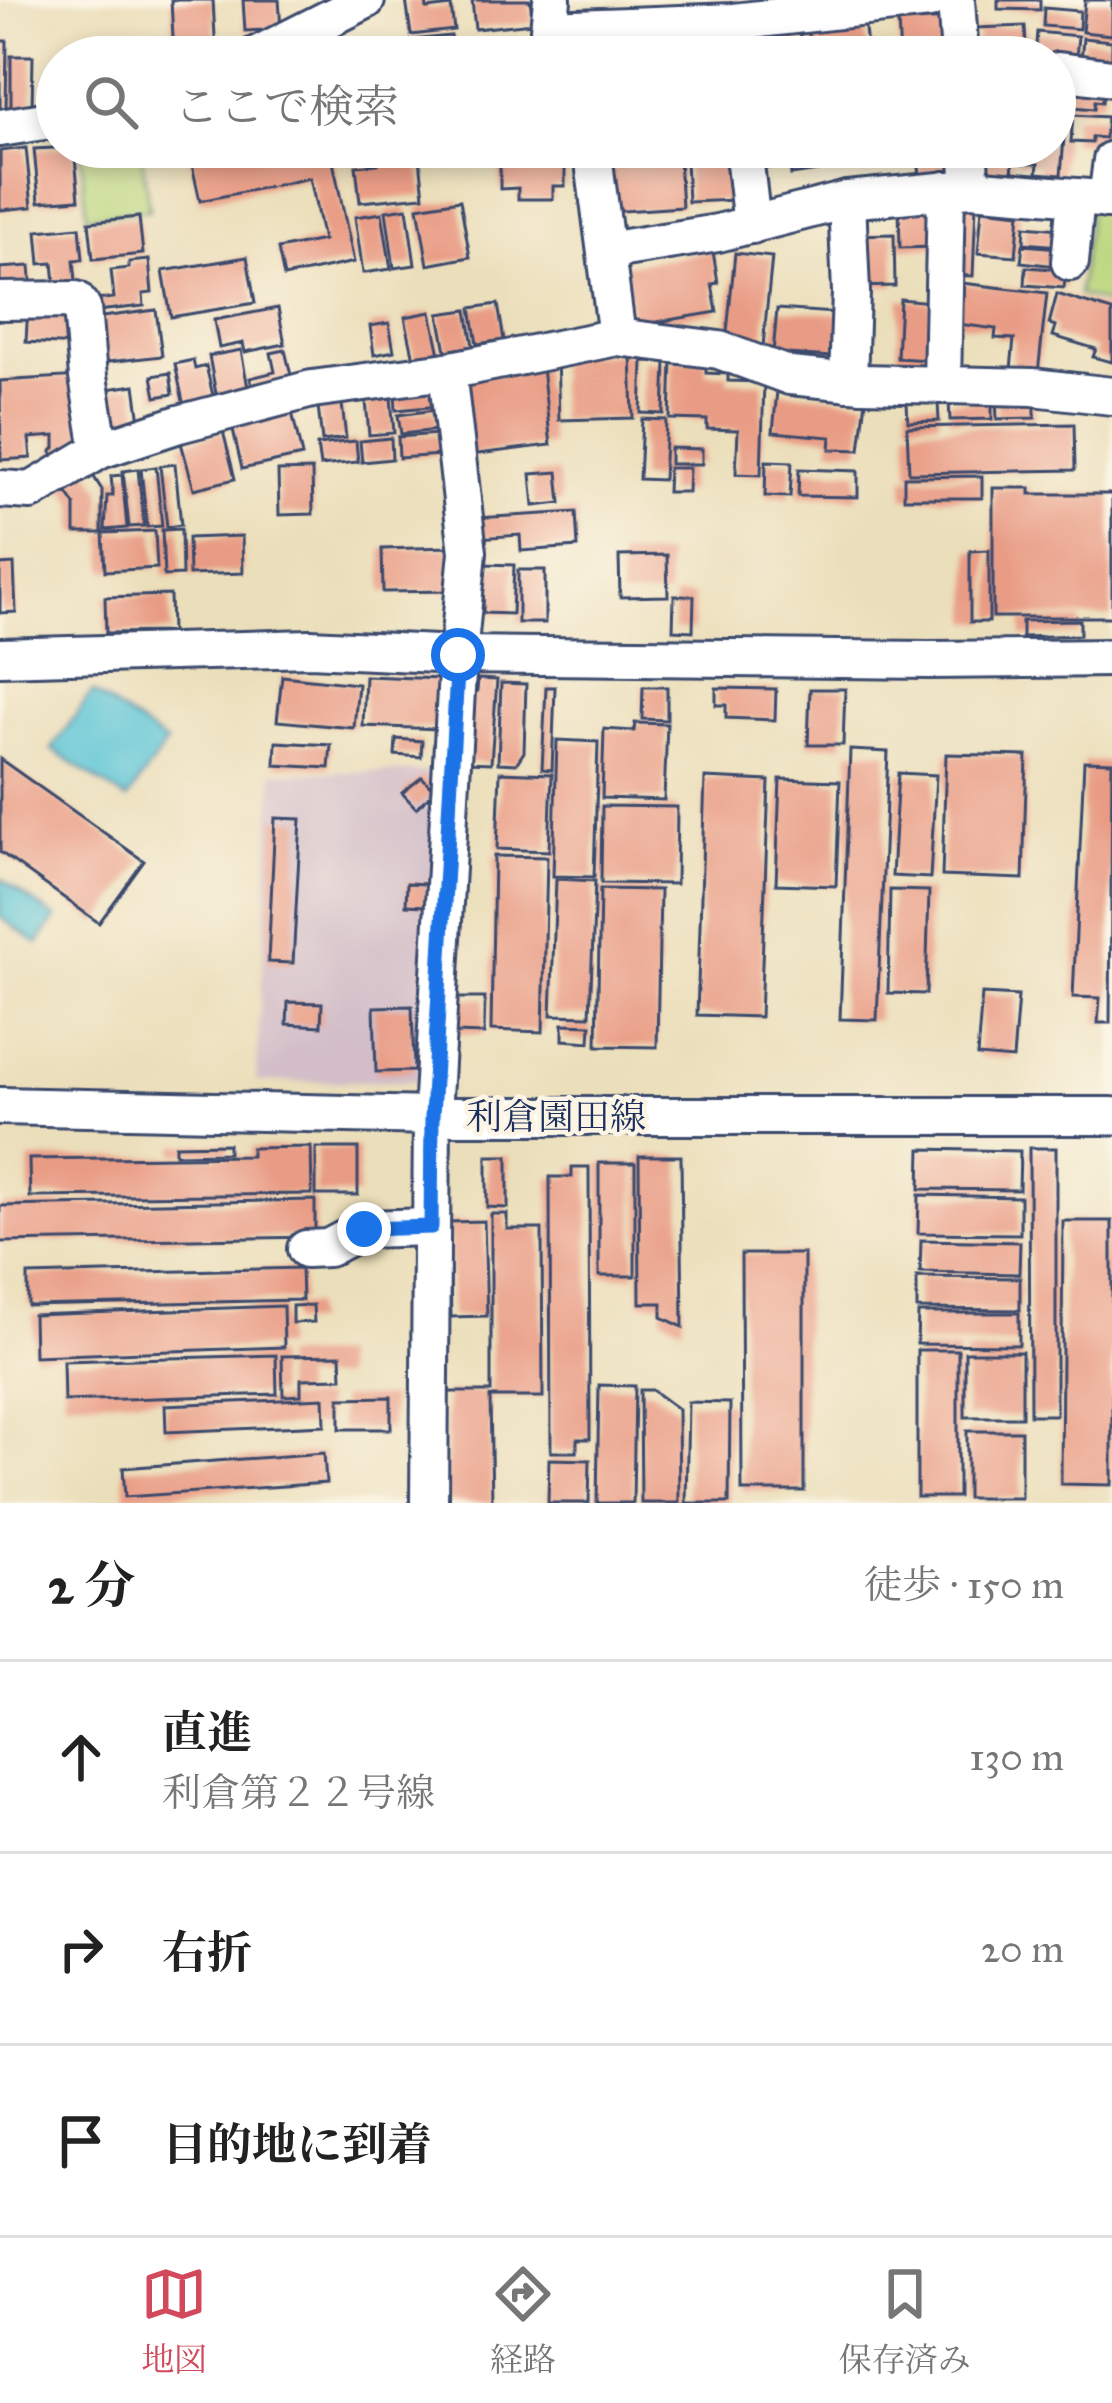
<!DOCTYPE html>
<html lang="ja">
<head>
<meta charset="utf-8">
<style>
  :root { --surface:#fff; --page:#f2f2f2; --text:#222; --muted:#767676; --line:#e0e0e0; --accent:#d1495b }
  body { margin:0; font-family:"IM FELL Great Primer","Noto Serif JP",serif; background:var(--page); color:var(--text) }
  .stop { position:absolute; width:36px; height:36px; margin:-27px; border:9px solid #1a73e8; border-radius:50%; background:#fff }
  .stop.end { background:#1a73e8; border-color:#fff; box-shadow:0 3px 12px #0008 }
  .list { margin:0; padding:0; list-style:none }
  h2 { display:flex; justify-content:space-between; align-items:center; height:156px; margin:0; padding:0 48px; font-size:51px }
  h2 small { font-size:39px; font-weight:400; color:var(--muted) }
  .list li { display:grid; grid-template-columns:78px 1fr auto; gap:36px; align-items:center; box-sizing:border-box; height:192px; padding:0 48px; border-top:3px solid var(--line) }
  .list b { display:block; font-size:45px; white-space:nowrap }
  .list p { margin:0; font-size:39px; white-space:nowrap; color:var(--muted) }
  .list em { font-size:39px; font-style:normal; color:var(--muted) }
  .icon { flex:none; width:66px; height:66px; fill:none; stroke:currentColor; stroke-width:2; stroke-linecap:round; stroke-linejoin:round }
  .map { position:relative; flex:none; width:1112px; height:1503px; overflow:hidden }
  .search { position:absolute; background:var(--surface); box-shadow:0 6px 18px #0003; left:36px; right:36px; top:36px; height:132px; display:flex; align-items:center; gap:30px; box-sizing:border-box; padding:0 42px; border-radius:66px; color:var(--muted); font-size:45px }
  .sheet { height:732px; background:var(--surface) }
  nav { display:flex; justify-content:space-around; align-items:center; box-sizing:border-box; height:168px; border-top:3px solid var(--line); background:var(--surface); font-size:33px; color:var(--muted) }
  nav a { display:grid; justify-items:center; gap:6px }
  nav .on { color:var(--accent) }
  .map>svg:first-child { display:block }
</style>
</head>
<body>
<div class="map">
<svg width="1112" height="1503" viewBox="0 0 1112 1503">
  <rect width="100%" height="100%" fill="#fcf5e5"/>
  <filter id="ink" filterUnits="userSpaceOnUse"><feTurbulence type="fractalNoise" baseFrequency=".00833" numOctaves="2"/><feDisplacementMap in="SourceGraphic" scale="24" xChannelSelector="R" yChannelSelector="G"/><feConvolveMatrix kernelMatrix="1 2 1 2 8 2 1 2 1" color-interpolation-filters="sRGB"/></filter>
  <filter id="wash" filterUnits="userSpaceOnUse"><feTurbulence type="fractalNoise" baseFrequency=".004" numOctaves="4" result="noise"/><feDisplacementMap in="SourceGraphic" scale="48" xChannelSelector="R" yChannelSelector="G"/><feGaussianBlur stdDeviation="2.7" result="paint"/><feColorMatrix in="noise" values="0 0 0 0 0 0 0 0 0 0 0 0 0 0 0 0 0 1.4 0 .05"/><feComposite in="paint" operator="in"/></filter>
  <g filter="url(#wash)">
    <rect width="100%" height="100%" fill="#ebdeba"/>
    <polygon fill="#d2bdc8" points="273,772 438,772 423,1081 256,1082"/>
    <g fill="#bad67c" stroke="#6a826d" stroke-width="3">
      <polygon points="80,147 141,147 149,210 87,216"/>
      <polygon points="1090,206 1112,208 1112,305 1078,295"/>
    </g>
    <g fill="#5bc5d6" stroke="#3b7a9a" stroke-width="3">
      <polygon points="92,692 166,743 127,800 52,749"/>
      <polygon points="0,878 56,918 38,944 0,917"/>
    </g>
    <g id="blocks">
      <g fill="#e99c85">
        <polygon points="171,0 213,0 216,55 174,57"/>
        <polygon points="243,0 279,0 281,29 245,31"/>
        <polygon points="406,0 426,0 427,9 451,6 454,30 411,35"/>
        <polygon points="472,0 530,0 533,23 475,29"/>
        <polygon points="998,0 1040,0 1040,10 998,9"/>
        <polygon points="1085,0 1112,0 1112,35 1082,32"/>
        <polygon points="1044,8 1080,11 1079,29 1043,26"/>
        <polygon points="864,19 868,57 811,57 807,26"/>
        <polygon points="950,19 952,55 900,57 898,22"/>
        <polygon points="1025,26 1026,47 978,50 977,28"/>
        <polygon points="799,29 803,57 750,57 747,34"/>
        <polygon points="1037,32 1078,36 1076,58 1035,57"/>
        <polygon points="451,36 453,57 413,57 411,40"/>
        <polygon points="486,38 526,41 525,57 485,57"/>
        <polygon points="1083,38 1112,41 1112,66 1081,63"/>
        <polygon points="0,41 7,41 6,110 0,110"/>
        <polygon points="661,43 661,57 602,57 602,44"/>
        <polygon points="11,56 33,56 32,110 11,110"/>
        <polygon points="1067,82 1104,85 1102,102 1095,101 1094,109 1064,106"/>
        <polygon points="1073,115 1107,117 1105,138 1092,137 1092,143 1071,142"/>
        <polygon points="1055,137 1064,138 1061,175 1037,173 1038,164 1016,163 1018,147 1055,147"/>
        <polygon points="74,147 79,199 39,202 34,149"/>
        <polygon points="188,147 330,147 354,262 284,277 278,249 323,240 310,178 200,201"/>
        <polygon points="376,147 465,147 465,155 420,159 424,196 360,202 356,166 378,164"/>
        <polygon points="500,147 565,147 565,186 553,186 553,199 518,199 518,188 500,189"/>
        <polygon points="752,147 814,147 818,171 791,175 790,165 755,170"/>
        <polygon points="938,147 951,147 956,181 922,186 916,150"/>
        <polygon points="26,148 32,207 0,210 0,151"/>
        <polygon points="979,150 1013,151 1012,183 978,182"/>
        <polygon points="733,157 736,200 688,202 686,160"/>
        <polygon points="679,160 682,207 608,212 605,164"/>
        <polygon points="460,200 470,257 428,265 418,207"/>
        <polygon points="952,204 976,204 973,276 950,275"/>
        <polygon points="936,206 937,247 900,248 899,207"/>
        <polygon points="407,208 415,265 394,268 386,211"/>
        <polygon points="982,209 1020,213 1016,256 978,253"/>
        <polygon points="382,213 391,269 363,273 355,217"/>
        <polygon points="139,217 143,254 93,259 89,222"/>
        <polygon points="1025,226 1061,229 1059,246 1024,243"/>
        <polygon points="80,227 83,259 74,260 76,281 55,283 53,263 40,264 37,231"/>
        <polygon points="894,234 895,286 854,287 853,235"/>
        <polygon points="1023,245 1059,248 1057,266 1021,262"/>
        <polygon points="713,251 718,283 712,284 717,312 633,326 623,265"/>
        <polygon points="735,253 772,257 763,346 726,342"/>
        <polygon points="247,257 255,303 171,317 163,271"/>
        <polygon points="149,260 152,293 143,294 144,306 96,311 94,300 114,298 111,270 129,268 129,262"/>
        <polygon points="30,266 32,291 0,294 0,268"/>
        <polygon points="1026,267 1066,270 1064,288 1025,285"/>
        <polygon points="953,282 1047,293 1037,382 1010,379 1014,339 995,338 996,329 958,324"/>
        <polygon points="1057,294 1112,311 1112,362 1093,357 1096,349 1053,336 1056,326 1049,324"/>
        <polygon points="900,299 932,302 929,360 897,358"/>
        <polygon points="28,304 76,307 74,345 26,342"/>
        <polygon points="498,304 504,340 477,344 471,308"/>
        <polygon points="278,308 285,344 245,352 243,343 219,348 214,320"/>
        <polygon points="777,309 849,314 832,357 773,353"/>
        <polygon points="156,310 162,356 99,363 94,318"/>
        <polygon points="467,310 473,346 446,351 439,314"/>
        <polygon points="431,312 442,364 416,368 405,317"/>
        <polygon points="389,323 394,351 374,355 370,326"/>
        <polygon points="241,350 249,393 217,399 209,356"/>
        <polygon points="285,350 294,388 255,398 250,378 275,372 271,353"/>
        <polygon points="631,353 633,418 559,420 557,356"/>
        <polygon points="672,359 706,360 706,373 728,374 728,381 764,382 761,475 736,474 738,430 707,429 707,420 670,419"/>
        <polygon points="193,360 195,369 206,366 214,400 184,406 175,364"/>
        <polygon points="643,361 666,362 664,414 641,413"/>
        <polygon points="542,368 551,445 469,455 459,378"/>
        <polygon points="170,373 173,394 156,397 152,376"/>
        <polygon points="80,376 92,445 62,467 51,452 55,448 55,436 29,438 31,458 1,460 0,381"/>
        <polygon points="135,385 141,429 106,434 100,390"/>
        <polygon points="439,389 440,406 396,410 395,393"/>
        <polygon points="777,391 866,400 860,450 830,449 831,437 773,432"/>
        <polygon points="1035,396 1035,418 997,419 996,397"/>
        <polygon points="391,398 394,433 369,435 366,401"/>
        <polygon points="992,400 992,419 950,420 949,401"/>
        <polygon points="938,402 939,421 908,422 907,403"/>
        <polygon points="342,404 346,438 322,441 318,407"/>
        <polygon points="435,410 438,430 401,434 398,415"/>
        <polygon points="292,412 302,456 242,469 232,425"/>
        <polygon points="642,419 666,420 663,480 639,479"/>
        <polygon points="1074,424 1075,470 909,473 907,427"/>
        <polygon points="223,431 235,479 194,489 181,443"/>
        <polygon points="438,434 440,455 399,458 398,437"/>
        <polygon points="391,438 392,459 362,462 360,441"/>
        <polygon points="356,441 358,462 320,466 317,445"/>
        <polygon points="670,448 702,449 702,464 670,464"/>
        <polygon points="766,461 792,462 790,497 765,496"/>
        <polygon points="175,464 181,525 167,527 160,466"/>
        <polygon points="156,467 162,526 147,527 141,469"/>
        <polygon points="668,468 689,468 688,492 667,492"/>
        <polygon points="89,469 102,490 102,533 75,533 75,505 62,486"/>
        <polygon points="138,469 144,526 129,527 123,471"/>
        <polygon points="799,469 858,471 858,497 798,496"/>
        <polygon points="312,470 313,514 279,515 278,471"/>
        <polygon points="558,472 561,503 534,506 531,474"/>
        <polygon points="122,475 127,528 105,530 107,496 113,496 111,476"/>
        <polygon points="982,476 982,498 904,498 904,477"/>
        <polygon points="993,488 1030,488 1030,494 1112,494 1112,617 993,617"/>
        <polygon points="576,512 578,547 521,551 520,535 478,538 477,518"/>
        <polygon points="181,529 182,575 164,576 162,530"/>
        <polygon points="155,531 157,568 105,571 103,533"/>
        <polygon points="242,536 243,573 189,575 188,538"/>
        <polygon points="450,547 452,591 383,592 382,549"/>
        <polygon points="989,550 989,622 970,622 970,551"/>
        <polygon points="667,555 668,596 620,597 619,556"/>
        <polygon points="14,564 16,612 0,613 0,565"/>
        <polygon points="484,564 514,565 512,614 483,613"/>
        <rect x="518" y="570" width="27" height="53"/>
        <polygon points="170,595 171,632 106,633 105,597"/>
        <polygon points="674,596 694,596 693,631 673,630"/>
        <polygon points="1080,620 1080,635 1022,637 1022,621"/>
        <polygon points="282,676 358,684 354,728 277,721"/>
        <polygon points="365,676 440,679 438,729 363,726"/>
        <polygon points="478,679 497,680 491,763 467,762 466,690 477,691"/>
        <polygon points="501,683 526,684 524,752 516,764 498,763"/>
        <polygon points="546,687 555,687 552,770 542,769"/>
        <polygon points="643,687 667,687 667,720 642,719"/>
        <polygon points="716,688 776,689 775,720 726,718 726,705 716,705"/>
        <polygon points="810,689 845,689 843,745 808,745"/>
        <polygon points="635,723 667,724 664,800 602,798 604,729 634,731"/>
        <polygon points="396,739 422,741 421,757 395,755"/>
        <polygon points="557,740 598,742 594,877 553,876"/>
        <polygon points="276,742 331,745 329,768 275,765"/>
        <polygon points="850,750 888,752 877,1020 840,1019"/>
        <polygon points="946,754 1027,756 1023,879 942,876"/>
        <polygon points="0,759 144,861 99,923 0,852"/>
        <polygon points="1084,761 1112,762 1110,1023 1098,1023 1100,998 1073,997"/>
        <polygon points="500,772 552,774 549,851 497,849"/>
        <polygon points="898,773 936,775 930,878 892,876"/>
        <polygon points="422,777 435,791 416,808 402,793"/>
        <polygon points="705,778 769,781 760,1017 697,1015"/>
        <polygon points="780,779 840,781 836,886 776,884"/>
        <polygon points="602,806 677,807 676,884 601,883"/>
        <polygon points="275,818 301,819 293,963 268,962"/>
        <polygon points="494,856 547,857 543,1032 491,1030"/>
        <polygon points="556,879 595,881 590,1016 551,1015"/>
        <polygon points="407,883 426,884 426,906 406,905"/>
        <polygon points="600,889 660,890 657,1047 597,1046"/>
        <polygon points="890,890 929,891 926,994 888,993"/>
        <polygon points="982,994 1018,996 1013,1059 977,1056"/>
        <polygon points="455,998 485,998 484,1034 455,1033"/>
        <polygon points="288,1002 322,1003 321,1026 287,1024"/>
        <polygon points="412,1006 414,1071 376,1072 374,1007"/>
        <polygon points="563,1024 591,1025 590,1042 563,1040"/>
        <polygon points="228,1144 228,1153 175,1154 175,1145"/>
        <polygon points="311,1147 312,1194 30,1197 29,1159 251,1156 251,1148"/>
        <rect x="316" y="1148" width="42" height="47"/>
        <polygon points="1029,1148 1056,1148 1056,1415 1030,1415"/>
        <polygon points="921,1149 1020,1151 1019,1190 920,1189"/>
        <polygon points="487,1156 508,1156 508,1208 487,1207"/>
        <polygon points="639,1156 681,1156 683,1327 662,1317 662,1303 640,1303"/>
        <rect x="599" y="1163" width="36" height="113"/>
        <polygon points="572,1167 589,1167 590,1439 577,1439 577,1452 551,1452 550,1177 572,1177"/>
        <polygon points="919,1195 1020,1197 1020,1234 918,1233"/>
        <polygon points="315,1200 315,1237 0,1242 0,1206"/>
        <polygon points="491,1214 507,1214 507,1229 542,1229 543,1397 490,1397 492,1503 447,1503 446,1392 491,1392"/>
        <polygon points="484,1221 487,1316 451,1317 449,1222"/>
        <polygon points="1063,1221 1112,1221 1112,1485 1061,1484"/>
        <polygon points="921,1240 1020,1242 1019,1274 920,1272"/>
        <polygon points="741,1254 804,1254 804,1491 742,1491"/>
        <polygon points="301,1268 302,1300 28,1306 28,1275"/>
        <polygon points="917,1277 1020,1278 1020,1310 917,1309"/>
        <polygon points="313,1305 314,1322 292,1323 292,1306"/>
        <polygon points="283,1306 284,1347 34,1356 33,1315"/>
        <polygon points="918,1313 1019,1313 1019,1345 917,1344"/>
        <rect x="917" y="1350" width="41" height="147"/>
        <rect x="965" y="1352" width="57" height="65"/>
        <polygon points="276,1355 277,1394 64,1401 63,1361"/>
        <polygon points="341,1355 342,1378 301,1379 301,1395 283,1396 282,1356"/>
        <polygon points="599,1385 635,1386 633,1503 597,1503"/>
        <polygon points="640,1390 652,1390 678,1409 679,1503 641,1503"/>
        <polygon points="391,1397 391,1429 340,1429 340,1398"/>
        <polygon points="324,1398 325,1425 166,1432 165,1405"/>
        <polygon points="688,1402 730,1403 729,1503 686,1503"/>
        <rect x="967" y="1431" width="54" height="67"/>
        <polygon points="324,1453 326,1483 125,1497 123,1468"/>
        <polygon points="549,1459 590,1460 589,1503 548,1503"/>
      </g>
    </g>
  </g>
  <g filter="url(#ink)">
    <use href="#blocks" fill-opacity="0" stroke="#3a496c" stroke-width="3"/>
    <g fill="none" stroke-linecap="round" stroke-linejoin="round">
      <defs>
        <g id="minor">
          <polyline points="552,0 549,29 733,22 929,0"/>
          <polyline points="956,0 960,57"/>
          <polyline points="253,57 366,0"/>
          <polyline points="1058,71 1112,78"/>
          <polyline points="0,128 57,119"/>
          <polyline points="592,147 617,337"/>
          <polyline points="743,147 752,225"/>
          <polyline points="968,147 971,188"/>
          <polyline points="847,200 851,292 848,382"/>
          <polyline points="1107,200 1112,160"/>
          <polyline points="606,251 718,233 847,200 971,188 1112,200"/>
          <polyline points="1070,262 1076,197"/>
          <polyline points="0,301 76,300 82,308 88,377 100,450"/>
          <polyline points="942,385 946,190"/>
          <polyline points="0,489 31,491 100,450 179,424 312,389 447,371 617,337 719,350 790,376 862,383 1033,387 1112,396"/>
          <polyline points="0,657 310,648 458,655 929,660 1112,658"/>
          <polyline points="0,1106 432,1116 1112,1116"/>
          <polyline points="306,1249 328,1248 364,1229 431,1227"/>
          <polyline points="429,1503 432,1116 458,655 468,552 447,371"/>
        </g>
      </defs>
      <use href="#minor" stroke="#3a496c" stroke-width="42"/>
      <use href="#minor" stroke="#fff" stroke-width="36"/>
    </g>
  </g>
  <g fill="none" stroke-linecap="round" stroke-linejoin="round" filter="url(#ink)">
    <polyline stroke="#1a73e8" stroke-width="15" points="364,1229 431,1227 432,1116 458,655"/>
  </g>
  <g text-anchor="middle" stroke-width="9" stroke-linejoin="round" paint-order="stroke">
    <g font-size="36" fill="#1b2f5e" stroke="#fcf5e5">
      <text x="556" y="1129">利倉園田線</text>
    </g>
  </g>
</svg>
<div class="stop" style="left:458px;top:655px"></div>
<div class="stop end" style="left:364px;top:1229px"></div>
<div class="search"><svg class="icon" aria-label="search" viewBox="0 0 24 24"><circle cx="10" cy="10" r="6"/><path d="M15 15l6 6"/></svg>ここで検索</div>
</div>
<section class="sheet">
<h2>2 分<small>徒歩 · 150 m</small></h2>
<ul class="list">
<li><svg class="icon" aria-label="ahead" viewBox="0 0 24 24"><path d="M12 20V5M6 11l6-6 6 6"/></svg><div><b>直進</b><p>利倉第２２号線</p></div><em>130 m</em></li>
<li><svg class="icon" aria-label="right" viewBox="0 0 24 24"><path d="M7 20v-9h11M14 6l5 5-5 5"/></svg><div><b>右折</b></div><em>20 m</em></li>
<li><svg class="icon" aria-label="arrive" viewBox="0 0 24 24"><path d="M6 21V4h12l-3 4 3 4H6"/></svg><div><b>目的地に到着</b></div></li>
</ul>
</section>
<nav>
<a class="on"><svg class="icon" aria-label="map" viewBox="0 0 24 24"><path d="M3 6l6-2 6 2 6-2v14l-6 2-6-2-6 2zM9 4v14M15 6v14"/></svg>地図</a>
<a><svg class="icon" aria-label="directions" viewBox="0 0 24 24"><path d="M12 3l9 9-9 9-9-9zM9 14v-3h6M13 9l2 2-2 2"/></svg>経路</a>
<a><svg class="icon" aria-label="saved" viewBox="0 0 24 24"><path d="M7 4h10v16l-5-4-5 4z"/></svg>保存済み</a>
</nav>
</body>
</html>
